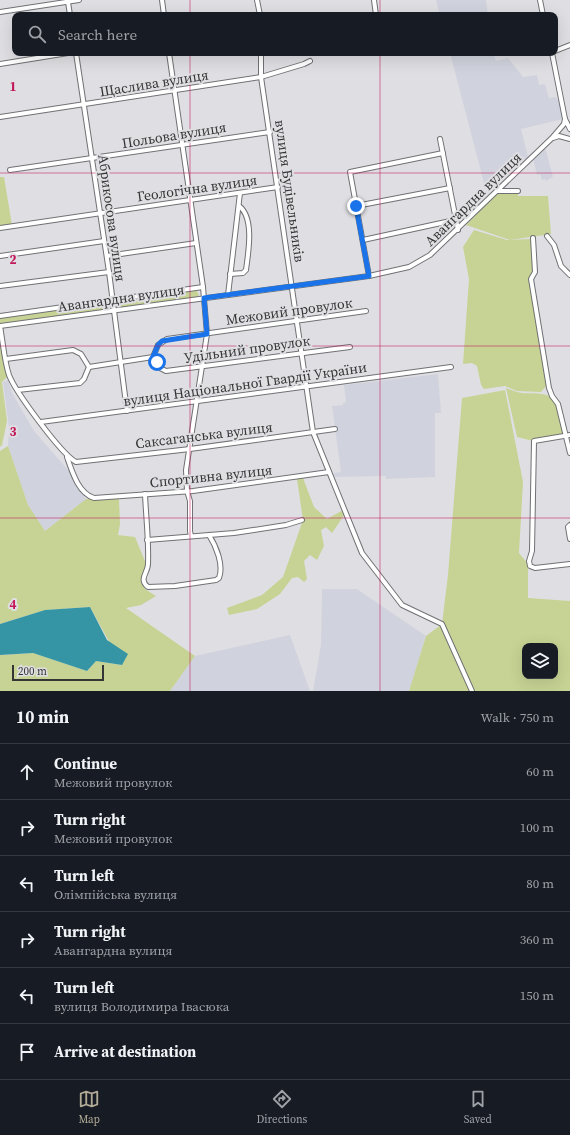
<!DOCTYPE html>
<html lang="en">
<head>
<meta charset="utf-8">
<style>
  :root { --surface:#171b24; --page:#20242c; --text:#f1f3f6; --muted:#9ea1a6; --line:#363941; --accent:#b2ac97 }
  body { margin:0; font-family:"Source Serif 4",serif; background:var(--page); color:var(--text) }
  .controls { position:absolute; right:12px; bottom:12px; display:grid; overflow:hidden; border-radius:8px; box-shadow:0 4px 16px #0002 }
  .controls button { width:36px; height:36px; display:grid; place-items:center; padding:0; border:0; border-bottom:1px solid var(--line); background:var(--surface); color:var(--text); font:20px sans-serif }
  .scale { position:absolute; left:12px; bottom:10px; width:92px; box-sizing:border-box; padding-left:4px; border:2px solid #353536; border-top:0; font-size:11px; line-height:14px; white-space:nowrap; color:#353536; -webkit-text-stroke:3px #dfdfe3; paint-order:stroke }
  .stop { position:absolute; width:12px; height:12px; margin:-9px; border:3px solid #1a73e8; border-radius:50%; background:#fff }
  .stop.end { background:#1a73e8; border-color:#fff; box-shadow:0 1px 4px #0008 }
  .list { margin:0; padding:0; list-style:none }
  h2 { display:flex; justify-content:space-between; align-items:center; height:52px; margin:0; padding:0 16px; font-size:17px }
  h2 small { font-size:13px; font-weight:400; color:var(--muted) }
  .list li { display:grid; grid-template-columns:26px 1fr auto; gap:12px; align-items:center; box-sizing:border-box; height:56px; padding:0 16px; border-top:1px solid var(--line) }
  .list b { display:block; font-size:15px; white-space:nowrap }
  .list p { margin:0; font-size:13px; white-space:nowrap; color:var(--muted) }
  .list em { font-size:13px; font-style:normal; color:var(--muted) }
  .icon { flex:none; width:22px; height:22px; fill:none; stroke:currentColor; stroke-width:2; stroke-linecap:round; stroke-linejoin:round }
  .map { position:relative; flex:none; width:570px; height:691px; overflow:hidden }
  .search { position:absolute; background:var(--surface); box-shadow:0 4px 16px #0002; left:12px; right:12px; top:12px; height:44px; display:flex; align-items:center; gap:10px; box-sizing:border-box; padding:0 14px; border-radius:8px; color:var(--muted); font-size:15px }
  .sheet { height:388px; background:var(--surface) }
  nav { display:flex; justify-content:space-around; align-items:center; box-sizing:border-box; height:56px; border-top:1px solid var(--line); background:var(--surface); font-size:11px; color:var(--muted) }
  nav a { display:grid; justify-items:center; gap:2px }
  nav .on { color:var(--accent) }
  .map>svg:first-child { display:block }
</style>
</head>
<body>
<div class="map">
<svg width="570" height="691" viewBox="0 0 570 691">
  <rect width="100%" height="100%" fill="#dfdfe3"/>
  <g fill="#d0d3dd">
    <polygon points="436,0 486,0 488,15 440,15"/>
    <polygon points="450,53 493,53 496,61 508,58 523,77 537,75 539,85 545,84 549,98 555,97 560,101 563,119 521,129 528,157 485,187"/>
    <polygon points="545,147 553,177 546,181 545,179 542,180 540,174 537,175 533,158"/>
    <polygon points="438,374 441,413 435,413 435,477 386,479 386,476 335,477 334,473 341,472 332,406 343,405 343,403 346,402 344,385"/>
    <polygon points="8,380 12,393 34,431 75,478 72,480 83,492 81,493 86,499 45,531 28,505 8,446 9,428 3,382"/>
    <polygon points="322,589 357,589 426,636 409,691 313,691 321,645"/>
    <polygon points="290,635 310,691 170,691 195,656"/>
  </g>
  <g fill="#c6d394" fill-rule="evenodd">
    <polygon points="0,177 4,177 12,225 0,226"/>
    <polygon points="497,193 518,193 518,196 548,196 551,234 510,240 466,225"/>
    <polygon points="474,230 507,240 531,239 534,270 530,276 547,385 541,392 517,391 505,386 484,389 481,385 477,366 472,363 463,364 469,279 463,247"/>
    <polygon points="196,290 199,295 197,297 116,308 114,303 115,301"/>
    <polygon points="111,302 111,309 0,324 0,317"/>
    <polygon points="0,335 8,376 2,382 7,421 2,445 0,447"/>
    <path d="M506 388C512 390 516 392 522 393 535 394 548 391 557 403L563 434 533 441 517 437Z"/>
    <path d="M505 390 523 482 519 553 528 564V598L570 601V691H409L426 636 442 624 448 575 462 398ZM525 646H555V676H525Z"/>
    <polygon points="8,446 28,505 45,531 86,499 119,498 120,524 118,535 135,537 147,566 145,589 156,596 141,605 126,608 195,656 170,691 0,691 0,655 33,653 87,671 96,661 122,665 90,607 45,610 0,624 0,451"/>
    <polygon points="303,478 314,507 327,519 343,510 345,514 332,533 326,527 321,530 324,546 317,560 310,555 304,561 307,579 304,582 298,577 292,578 280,594 257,609 229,615 227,608 262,595 283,577 303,520 297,479"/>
  </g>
  <polygon fill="#3695a5" points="90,607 107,640 128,654 122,665 96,661 87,671 33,653 0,655 0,624 45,610"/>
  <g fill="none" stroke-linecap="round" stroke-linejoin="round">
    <defs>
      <g id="minor">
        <polyline points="162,0 164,15"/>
        <polyline points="257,0 260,15"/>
        <polyline points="374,0 376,15"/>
        <polyline points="540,0 543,15"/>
        <polyline points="68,2 70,15"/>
        <polyline points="0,12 79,0"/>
        <polyline points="555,51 570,45"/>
        <polyline points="76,53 109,272 127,411"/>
        <polyline points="169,53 203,287 207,334 186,470 187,491 190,501 190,531 191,536"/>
        <polyline points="261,53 261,77 313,432 362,553 402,605 442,624 472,691"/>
        <polyline points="552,53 565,119 570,129"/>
        <polyline points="0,64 68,53"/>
        <polyline points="0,117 261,77 304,64 310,61"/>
        <polyline points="553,138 559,136 570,139"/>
        <polyline points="440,139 458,230"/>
        <polyline points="10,170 270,132"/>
        <polyline points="497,191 518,191"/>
        <polyline points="356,206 450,188"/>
        <polyline points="0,228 278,187"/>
        <polyline points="547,236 554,245 561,266 570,275"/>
        <polyline points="533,238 535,272 531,279 549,388 552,396 558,404 570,453"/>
        <polyline points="363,240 455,220"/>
        <polyline points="0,256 104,241"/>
        <polyline points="107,256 196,243"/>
        <path d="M230 274 243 273 246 270C248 254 255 218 239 206"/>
        <polyline points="369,276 350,172 443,153"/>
        <polyline points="0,286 109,272"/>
        <polyline points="228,295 240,193"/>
        <polyline points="0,316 203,287"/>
        <polyline points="0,326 369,276 409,267 430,255 552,138 564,124 565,119"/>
        <path d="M0 326C3 342 4 360 9 375 15 391 61 454 76 462L190 449 335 429"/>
        <polyline points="153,357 158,345 167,339 366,311"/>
        <polyline points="153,357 160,368 166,371 350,347"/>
        <polyline points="6,359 73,350 81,354 89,367"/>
        <polyline points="89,367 153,357"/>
        <polyline points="18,390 80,383 84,379 89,367"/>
        <polyline points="41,422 451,367"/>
        <polyline points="570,435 534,441 532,551 529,561 530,566 535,568 570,564"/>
        <path d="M67 457C72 471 78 493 94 498L193 491 329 472"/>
        <path d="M145 494C146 518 149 541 148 564 148 573 138 579 148 587L175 586 216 580 219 578C224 565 216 546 209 535"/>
        <polyline points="570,525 568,527 570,539"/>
        <polyline points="147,540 234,533 286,525 302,520"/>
      </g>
    </defs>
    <use href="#minor" stroke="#707174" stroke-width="6"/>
    <use href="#minor" stroke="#fff" stroke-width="4"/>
  </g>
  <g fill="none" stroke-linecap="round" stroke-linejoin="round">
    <polyline stroke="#1a73e8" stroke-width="5" points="157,362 153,357 158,345 162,341 207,334 204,298 369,276 356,206"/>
  </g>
  <path fill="none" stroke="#c2185b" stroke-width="1" stroke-opacity="0.55" d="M190 0V15M380 0V15M190 53V691M380 53V691M0 173H570M0 346H570M0 518H570"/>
  <g text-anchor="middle" stroke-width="4" stroke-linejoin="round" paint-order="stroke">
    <g font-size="14" fill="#353536" stroke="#dfdfe3">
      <text transform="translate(154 83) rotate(-9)" y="5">Щаслива вулиця</text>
      <text transform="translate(174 135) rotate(-9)" y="5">Польова вулиця</text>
      <text transform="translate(197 188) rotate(-8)" y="5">Геологічна вулиця</text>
      <text transform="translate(290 191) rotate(82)" y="5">вулиця Будівельників</text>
      <text transform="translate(473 199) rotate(-44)" y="5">Авангардна вулиця</text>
      <text transform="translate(112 218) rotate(82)" y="5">Абрикосова вулиця</text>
      <text transform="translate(121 298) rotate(-8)" y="5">Авангардна вулиця</text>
      <text transform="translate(289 311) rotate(-8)" y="5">Межовий провулок</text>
      <text transform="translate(247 349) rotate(-8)" y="5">Удільний провулок</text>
      <text transform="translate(245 384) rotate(-8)" y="5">вулиця Національної Гвардії України</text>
      <text transform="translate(204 435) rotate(-7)" y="5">Саксаганська вулиця</text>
      <text transform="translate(211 476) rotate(-6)" y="5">Спортивна вулиця</text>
    </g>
  </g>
  <g font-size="13" text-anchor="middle" font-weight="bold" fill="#c2185b" stroke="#dfdfe3" stroke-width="4" stroke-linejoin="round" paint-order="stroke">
    <text x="13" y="91">1</text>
    <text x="13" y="264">2</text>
    <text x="13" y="436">3</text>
    <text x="13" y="609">4</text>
  </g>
</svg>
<div class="controls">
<button><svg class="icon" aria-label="layers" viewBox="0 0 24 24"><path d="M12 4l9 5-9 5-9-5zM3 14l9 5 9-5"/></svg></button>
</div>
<div class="scale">200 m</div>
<div class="stop" style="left:157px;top:362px"></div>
<div class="stop end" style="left:356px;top:206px"></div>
<div class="search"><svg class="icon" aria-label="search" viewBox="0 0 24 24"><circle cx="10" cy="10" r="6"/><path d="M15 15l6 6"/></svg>Search here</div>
</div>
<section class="sheet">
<h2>10 min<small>Walk · 750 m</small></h2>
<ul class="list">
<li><svg class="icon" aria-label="ahead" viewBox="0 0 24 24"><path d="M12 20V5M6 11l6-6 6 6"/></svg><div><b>Continue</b><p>Межовий провулок</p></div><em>60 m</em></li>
<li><svg class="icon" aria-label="right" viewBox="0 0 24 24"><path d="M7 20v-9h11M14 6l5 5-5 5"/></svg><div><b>Turn right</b><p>Межовий провулок</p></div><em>100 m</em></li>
<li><svg class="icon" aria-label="left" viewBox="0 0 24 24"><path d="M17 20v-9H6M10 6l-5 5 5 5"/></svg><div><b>Turn left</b><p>Олімпійська вулиця</p></div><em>80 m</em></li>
<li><svg class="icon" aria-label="right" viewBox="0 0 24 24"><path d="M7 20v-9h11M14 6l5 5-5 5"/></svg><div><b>Turn right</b><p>Авангардна вулиця</p></div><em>360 m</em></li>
<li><svg class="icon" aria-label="left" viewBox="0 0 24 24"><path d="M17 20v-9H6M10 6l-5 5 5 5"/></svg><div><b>Turn left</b><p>вулиця Володимира Івасюка</p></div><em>150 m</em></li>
<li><svg class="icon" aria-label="arrive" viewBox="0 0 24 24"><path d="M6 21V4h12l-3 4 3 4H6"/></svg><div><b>Arrive at destination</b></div></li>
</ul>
</section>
<nav>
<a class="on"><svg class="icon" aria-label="map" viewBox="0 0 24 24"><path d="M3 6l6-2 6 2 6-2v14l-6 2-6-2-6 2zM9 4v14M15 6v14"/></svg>Map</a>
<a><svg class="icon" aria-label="directions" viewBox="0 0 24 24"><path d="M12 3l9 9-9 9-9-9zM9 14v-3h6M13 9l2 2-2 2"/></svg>Directions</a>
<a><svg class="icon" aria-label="saved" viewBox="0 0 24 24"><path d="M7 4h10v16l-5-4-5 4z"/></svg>Saved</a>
</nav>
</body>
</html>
